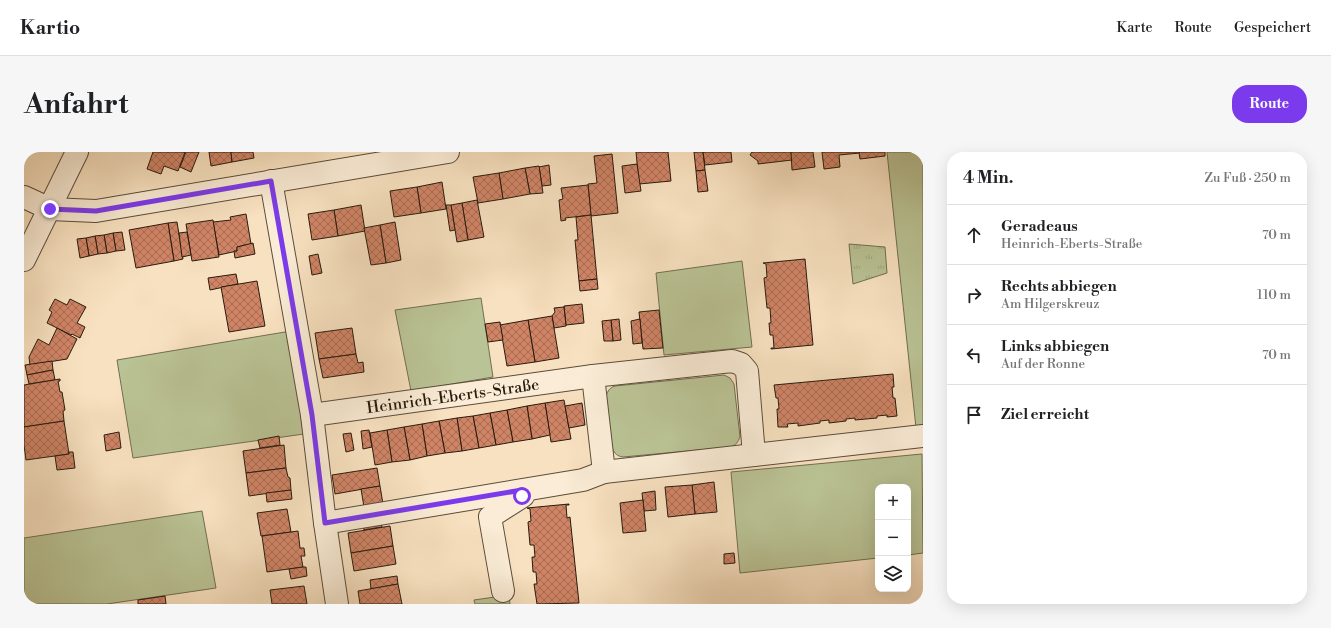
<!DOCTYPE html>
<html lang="de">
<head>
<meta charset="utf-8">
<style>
  :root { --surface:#fff; --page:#f6f6f6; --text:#202124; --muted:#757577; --line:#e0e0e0; --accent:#7c3aed }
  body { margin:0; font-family:"Libre Bodoni",serif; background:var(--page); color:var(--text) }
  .controls { position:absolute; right:12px; bottom:12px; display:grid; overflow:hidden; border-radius:8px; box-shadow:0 4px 16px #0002 }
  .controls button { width:36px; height:36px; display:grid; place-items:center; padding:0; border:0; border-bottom:1px solid var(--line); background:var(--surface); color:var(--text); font:20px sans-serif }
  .stop { position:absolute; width:12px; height:12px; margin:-9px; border:3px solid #7c3aed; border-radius:50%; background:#fff }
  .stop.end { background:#7c3aed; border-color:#fff; box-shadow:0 1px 4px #0008 }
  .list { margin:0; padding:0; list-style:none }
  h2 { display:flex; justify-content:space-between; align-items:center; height:52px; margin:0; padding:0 16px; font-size:17px }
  h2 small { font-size:13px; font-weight:400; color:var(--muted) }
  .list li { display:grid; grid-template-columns:26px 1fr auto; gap:12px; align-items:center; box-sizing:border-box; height:60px; padding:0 16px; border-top:1px solid var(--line) }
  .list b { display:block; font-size:15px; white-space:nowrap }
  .list p { margin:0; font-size:13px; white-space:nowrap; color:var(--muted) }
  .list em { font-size:13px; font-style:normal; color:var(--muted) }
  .icon { flex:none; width:22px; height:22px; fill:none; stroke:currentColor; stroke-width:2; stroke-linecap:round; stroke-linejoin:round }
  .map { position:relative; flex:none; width:899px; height:452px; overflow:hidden; border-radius:16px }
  header { display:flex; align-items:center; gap:24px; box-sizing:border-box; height:56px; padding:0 20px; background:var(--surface); border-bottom:1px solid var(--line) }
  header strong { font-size:19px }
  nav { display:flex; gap:22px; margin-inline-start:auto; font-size:14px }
  .intro { display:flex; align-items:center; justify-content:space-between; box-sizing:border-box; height:96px; padding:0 24px }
  h1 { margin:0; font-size:28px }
  .button { padding:10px 18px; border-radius:16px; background:var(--accent); color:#fff; font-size:14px; font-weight:700 }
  main { display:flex; gap:24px; padding:0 24px }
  aside { flex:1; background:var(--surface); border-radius:16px; box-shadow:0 4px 16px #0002 }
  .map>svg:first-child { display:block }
</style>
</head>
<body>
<header>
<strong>Kartio</strong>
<nav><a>Karte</a><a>Route</a><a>Gespeichert</a></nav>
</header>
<div class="intro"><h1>Anfahrt</h1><a class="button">Route</a></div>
<main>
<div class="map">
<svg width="899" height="452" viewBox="0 0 899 452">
  <defs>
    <pattern id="park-tufts" width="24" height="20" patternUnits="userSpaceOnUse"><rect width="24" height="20" fill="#bac395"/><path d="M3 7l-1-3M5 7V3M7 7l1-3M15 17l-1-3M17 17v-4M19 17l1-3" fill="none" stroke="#a0a77f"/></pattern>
    <pattern id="building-cross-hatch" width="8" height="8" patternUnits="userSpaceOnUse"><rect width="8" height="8" fill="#cf8466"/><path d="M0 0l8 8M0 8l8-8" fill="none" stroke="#a86b52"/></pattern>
  </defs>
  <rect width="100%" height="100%" fill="#f8e1c0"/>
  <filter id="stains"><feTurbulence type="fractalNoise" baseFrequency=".005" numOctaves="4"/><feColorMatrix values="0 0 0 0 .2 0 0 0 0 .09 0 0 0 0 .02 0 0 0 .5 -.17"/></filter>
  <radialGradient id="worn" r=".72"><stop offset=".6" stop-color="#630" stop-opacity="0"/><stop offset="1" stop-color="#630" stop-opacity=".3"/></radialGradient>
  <g fill="#bac395" stroke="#706f52">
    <polygon points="863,0 899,0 899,275 892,276"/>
    <polygon points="718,109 728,195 640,203 632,121"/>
    <polygon points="457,146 469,225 387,239 371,158"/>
    <polygon points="267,179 280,282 109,306 93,208"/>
    <path d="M700 223 706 226 710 232 716 285C714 290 712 293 707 295L599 305C593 304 591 302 588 296L582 244C584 239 585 236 591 234Z"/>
    <polygon points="898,302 899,401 884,403 884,335 854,335 854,406 716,421 707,320"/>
    <polygon points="178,359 192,436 83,452 0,452 0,386"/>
  </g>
  <g fill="url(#park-tufts)" stroke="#706f52">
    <polygon points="825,92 861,95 863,121 829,132"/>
    <polygon points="485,443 486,452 451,452 450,448"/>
  </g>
  <g fill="url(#building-cross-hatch)" stroke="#271b0e">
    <polygon points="129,0 161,0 154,19 140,14 137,22 123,17"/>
    <polygon points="162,0 175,0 167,20 156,15"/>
    <polygon points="185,0 207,0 208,10 187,14"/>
    <polygon points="207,0 229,0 230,6 208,10"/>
    <polygon points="612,0 644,0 647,29 615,32"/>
    <polygon points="670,0 679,0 681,18 672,19"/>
    <polygon points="679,0 707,0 708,10 681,13"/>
    <polygon points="728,0 767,0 768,8 734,12 734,9 726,3"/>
    <polygon points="767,0 789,0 791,15 768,18"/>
    <polygon points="798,0 836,0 836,1 815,3 816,15 800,17"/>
    <polygon points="836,0 861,0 861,4 836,7 835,1"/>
    <polygon points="588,2 594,61 567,64 564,32 573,31 570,4"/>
    <polygon points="613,12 617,39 601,41 598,14"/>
    <polygon points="525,13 527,33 518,34 515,15"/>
    <polygon points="515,14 519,41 506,42 501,16"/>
    <polygon points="501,16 506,42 479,47 475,21"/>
    <polygon points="681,18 684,39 674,40 672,19"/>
    <polygon points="475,21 479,47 454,51 449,25"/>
    <polygon points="418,30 422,57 397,61 393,35"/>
    <polygon points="564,33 567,63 541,66 542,68 537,69 535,48 539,47 537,36"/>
    <polygon points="393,35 397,61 370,65 366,39"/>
    <polygon points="453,48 460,85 444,88 438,51"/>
    <polygon points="438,51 444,88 433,90 427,53"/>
    <polygon points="337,53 341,79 314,84 310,58"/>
    <polygon points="422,53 427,53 431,78 426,79"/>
    <polygon points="310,58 314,84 288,88 284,62"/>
    <polygon points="222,62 227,92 213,95 213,99 195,103 189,70 207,68 206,65"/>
    <polygon points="567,63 573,127 555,129 551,88 554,88 552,65"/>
    <polygon points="189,68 195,105 168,109 162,72"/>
    <polygon points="153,70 159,107 150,109 144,71"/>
    <polygon points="371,70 377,108 362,111 356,73"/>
    <polygon points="144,71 150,109 112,116 105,78"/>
    <polygon points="356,73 362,111 347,113 340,76"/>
    <polygon points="98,80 101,98 92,99 89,81"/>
    <polygon points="163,80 167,103 158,105 155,81"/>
    <polygon points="89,81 92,99 83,101 80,83"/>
    <polygon points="80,83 83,101 74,102 71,84"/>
    <polygon points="71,84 74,102 65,104 62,86"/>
    <polygon points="62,86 65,104 56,106 53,87"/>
    <polygon points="229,91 231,102 211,106 210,99 213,99 213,95"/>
    <polygon points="294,102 298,121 288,123 285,104"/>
    <polygon points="781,107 789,193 747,197 747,196 750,196 749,183 746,183 745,171 747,171 746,156 743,156 740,126 743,125 742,112 739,111"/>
    <polygon points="212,122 214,132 186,138 184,126"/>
    <polygon points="573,127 574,137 556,139 555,129"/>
    <polygon points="233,129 241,174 205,180 197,135"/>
    <polygon points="31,147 43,153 46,147 62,155 53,171 61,175 56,186 48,182 47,183 23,171 28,160 25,158"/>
    <polygon points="558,152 560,171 542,173 540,154"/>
    <polygon points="540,155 542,174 530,176 528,164 531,160 530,156"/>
    <polygon points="635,158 639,196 619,197 615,160"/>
    <polygon points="528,164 535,206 511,210 504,168"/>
    <polygon points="595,167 597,188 589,189 587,168"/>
    <polygon points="616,167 618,191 609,192 607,169"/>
    <polygon points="504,168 511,210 483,214 476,173"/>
    <polygon points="587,168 589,189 580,189 578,169"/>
    <polygon points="476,170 479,188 464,190 461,172"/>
    <polygon points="33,176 53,187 43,207 6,213 5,205 14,187 25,193"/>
    <polygon points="328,176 332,202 295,207 291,181"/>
    <polygon points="332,202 334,211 339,210 340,220 299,226 295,207"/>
    <polygon points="28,209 29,218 3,223 1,213"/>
    <polygon points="29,218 31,228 5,232 3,223"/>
    <polygon points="869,222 870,235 868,235 869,246 871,246 873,264 863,265 863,263 853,264 853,266 831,268 831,266 822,267 822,269 805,271 805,268 796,269 796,271 774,274 774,271 763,272 764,275 754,275 753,257 755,257 754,246 752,246 750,233"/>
    <polygon points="36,227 36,229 34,229 36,240 38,240 41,258 39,259 40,269 0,275 0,233"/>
    <polygon points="540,248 547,287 527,290 521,251"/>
    <polygon points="521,251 526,283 508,287 503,254"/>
    <polygon points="558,251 561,273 545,276 541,254"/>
    <polygon points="503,254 508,287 489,290 483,258"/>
    <polygon points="483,258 489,290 472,293 466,261"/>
    <polygon points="466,261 472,293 455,296 449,264"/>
    <polygon points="449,264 455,296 438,299 433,266"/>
    <polygon points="433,266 438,299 421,301 415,269"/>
    <polygon points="40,269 45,302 2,308 0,293 0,275"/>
    <polygon points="415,269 421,301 403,304 398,272"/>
    <polygon points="398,272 403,304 386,308 380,275"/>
    <polygon points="380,275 386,308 368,310 363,278"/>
    <polygon points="345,278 348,295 339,297 337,279"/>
    <polygon points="363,278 368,310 351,313 346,281"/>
    <polygon points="95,280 97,296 82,299 80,283"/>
    <polygon points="327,281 330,298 322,300 319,282"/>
    <polygon points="255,284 256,293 236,296 234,288"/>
    <polygon points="260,293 262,316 222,321 219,299"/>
    <polygon points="45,300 49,300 51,316 33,318 31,304 45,302"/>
    <polygon points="262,316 264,325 266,326 267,338 225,344 222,321"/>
    <polygon points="353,316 356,334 311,342 308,323"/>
    <polygon points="690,330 693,360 671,362 668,333"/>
    <polygon points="668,333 671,362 644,365 641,335"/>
    <polygon points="356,334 359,352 340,355 337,337"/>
    <polygon points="267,338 268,347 243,350 242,341"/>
    <polygon points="631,339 632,358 620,359 618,341"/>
    <polygon points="619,348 622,379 599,381 596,351"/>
    <polygon points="545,352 545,353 542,353 543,366 546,365 555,451 513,452 510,432 513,432 512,420 509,420 508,405 511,405 510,393 506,393 504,370 507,369 506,357 503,356"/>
    <polygon points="263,357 267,380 237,384 233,361"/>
    <polygon points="356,366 358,375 340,378 339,369"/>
    <polygon points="366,374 369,394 327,401 324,381"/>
    <polygon points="274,379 276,396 280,396 281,404 277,404 279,415 243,420 238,384"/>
    <polygon points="369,394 372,412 330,419 327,401"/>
    <polygon points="710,401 711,411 700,412 700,402"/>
    <polygon points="279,415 282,415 283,424 267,427 265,417"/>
    <polygon points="373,424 374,432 347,437 346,428"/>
    <polygon points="374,432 378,452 336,452 334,439"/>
    <polygon points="280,434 283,452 248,452 246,438"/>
    <polygon points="141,444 142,452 114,452 114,448"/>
  </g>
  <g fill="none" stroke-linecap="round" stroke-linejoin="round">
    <defs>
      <g id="minor">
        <polyline points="247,29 288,263 301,371 313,452"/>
        <polyline points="0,45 26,57 72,59 424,0"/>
        <polyline points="0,108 53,0"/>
        <polyline points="569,224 580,320"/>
        <path id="s1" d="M288 263 569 224 708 209 717 212 723 219 730 303"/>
        <polyline points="301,371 559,328 580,320 899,284"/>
        <polyline points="479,439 466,365 499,344 498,340"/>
      </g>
    </defs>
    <use href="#minor" stroke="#5b4c3a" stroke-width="24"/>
    <use href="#minor" stroke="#faecd6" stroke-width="22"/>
  </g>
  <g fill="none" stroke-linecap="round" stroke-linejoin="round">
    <polyline stroke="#7c3aed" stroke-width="5" points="26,57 72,59 247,29 288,263 301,371 498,338 498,344"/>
  </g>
  <g text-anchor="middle" stroke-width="3" stroke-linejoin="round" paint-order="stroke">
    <g font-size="16" fill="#271b0e" stroke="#faecd6">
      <text dy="6" stroke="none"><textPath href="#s1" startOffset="142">Heinrich-Eberts-Straße</textPath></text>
    </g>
  </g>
  <rect width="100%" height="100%" filter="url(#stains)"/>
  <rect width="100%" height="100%" fill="url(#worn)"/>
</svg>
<div class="controls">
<button>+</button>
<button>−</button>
<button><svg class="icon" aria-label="layers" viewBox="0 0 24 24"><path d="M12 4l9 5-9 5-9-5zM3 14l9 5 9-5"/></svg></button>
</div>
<div class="stop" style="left:498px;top:344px"></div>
<div class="stop end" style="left:26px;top:57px"></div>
</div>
<aside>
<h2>4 Min.<small>Zu Fuß · 250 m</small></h2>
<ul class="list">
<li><svg class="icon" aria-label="ahead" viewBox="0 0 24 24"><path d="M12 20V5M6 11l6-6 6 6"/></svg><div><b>Geradeaus</b><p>Heinrich-Eberts-Straße</p></div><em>70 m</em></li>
<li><svg class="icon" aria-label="right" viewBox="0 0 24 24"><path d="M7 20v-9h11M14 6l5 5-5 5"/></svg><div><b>Rechts abbiegen</b><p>Am Hilgerskreuz</p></div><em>110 m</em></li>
<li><svg class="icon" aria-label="left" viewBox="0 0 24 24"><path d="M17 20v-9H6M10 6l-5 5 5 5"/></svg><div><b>Links abbiegen</b><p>Auf der Ronne</p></div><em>70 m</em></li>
<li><svg class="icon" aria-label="arrive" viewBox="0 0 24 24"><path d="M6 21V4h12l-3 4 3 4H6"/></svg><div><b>Ziel erreicht</b></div></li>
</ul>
</aside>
</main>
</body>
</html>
